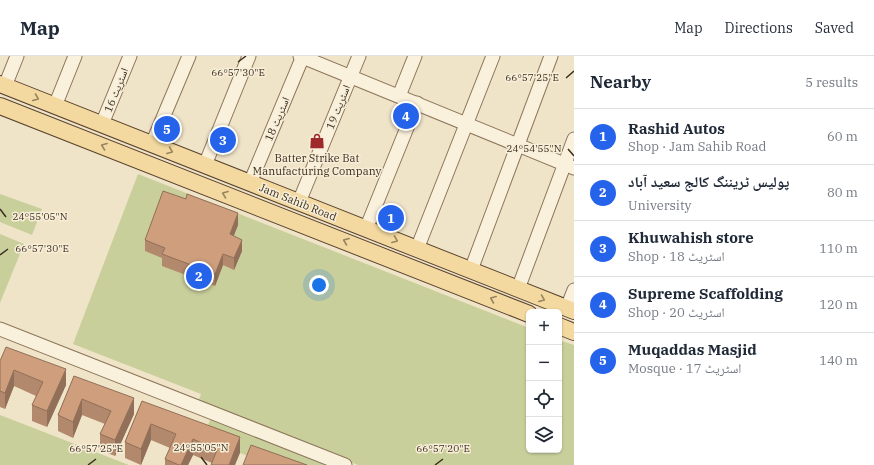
<!DOCTYPE html>
<html lang="en">
<head>
<meta charset="utf-8">
<style>
  :root { --surface:#fff; --page:#f6f6f7; --text:#1f2937; --muted:#747a83; --line:#e0e1e3; --accent:#2563eb }
  body { margin:0; font-family:"IBM Plex Serif","Noto Naskh Arabic",serif; background:var(--page); color:var(--text) }
  .controls { position:absolute; right:12px; bottom:12px; display:grid; overflow:hidden; border-radius:6px; box-shadow:0 1px 3px #0004 }
  .controls button { width:36px; height:36px; display:grid; place-items:center; padding:0; border:0; border-bottom:1px solid var(--line); background:var(--surface); color:var(--text); font:20px sans-serif }
  .you { position:absolute; left:319px; top:229px; width:14px; height:14px; margin:-10px; border:3px solid #fff; border-radius:50%; background:#1a73e8; box-shadow:0 0 0 6px #1a73e833 }
  .badge { display:grid; place-items:center; width:26px; height:26px; border-radius:50%; background:var(--accent); color:#fff; font-size:13px; font-weight:700 }
  .pin { position:absolute; translate:-50% -50%; border:2px solid #fff; box-shadow:0 1px 4px #0006 }
  .list { margin:0; padding:0; list-style:none }
  h2 { display:flex; justify-content:space-between; align-items:center; height:52px; margin:0; padding:0 16px; font-size:17px }
  h2 small { font-size:13px; font-weight:400; color:var(--muted) }
  .list li { display:grid; grid-template-columns:26px 1fr auto; gap:12px; align-items:center; box-sizing:border-box; height:56px; padding:0 16px; border-top:1px solid var(--line) }
  .list b { display:block; font-size:15px; white-space:nowrap }
  .list p { margin:0; font-size:13px; white-space:nowrap; color:var(--muted) }
  .list em { font-size:13px; font-style:normal; color:var(--muted) }
  .icon { flex:none; width:22px; height:22px; fill:none; stroke:currentColor; stroke-width:2; stroke-linecap:round; stroke-linejoin:round }
  .map { position:relative; flex:none; width:574px; height:409px; overflow:hidden }
  header { display:flex; align-items:center; gap:24px; box-sizing:border-box; height:56px; padding:0 20px; background:var(--surface); border-bottom:1px solid var(--line) }
  header strong { font-size:19px }
  nav { display:flex; gap:22px; margin-inline-start:auto; font-size:14px }
  main { display:flex }
  aside { flex:1; background:var(--surface) }
  .map>svg:first-child { display:block }
</style>
</head>
<body>
<header>
<strong>Map</strong>
<nav><a>Map</a><a>Directions</a><a>Saved</a></nav>
</header>
<main>
<div class="map">
<svg width="574" height="409" viewBox="0 0 574 409">
  <rect width="100%" height="100%" fill="#f0e4c8"/>
  <g fill="#c9cf9b">
    <polygon points="138,118 529,272 529,394 559,394 559,284 574,289 574,409 358,409 198,346 201,338 73,288"/>
    <polygon points="0,138 42,153 32,179 0,166"/>
    <polygon points="0,178 24,188 0,247"/>
    <polygon points="0,359 129,409 0,409"/>
    <polygon points="211,362 329,409 271,409 202,382"/>
  </g>
  <g fill="none" stroke-linecap="round" stroke-linejoin="round">
    <defs>
      <g id="minor">
        <polyline points="300,0 574,112"/>
        <polyline points="5,30 17,0"/>
        <polyline points="399,40 415,0"/>
        <polyline points="55,50 75,0"/>
        <polyline points="102,68 130,0"/>
        <polyline points="152,88 189,0"/>
        <polyline points="205,109 249,0"/>
        <polyline points="250,127 303,0"/>
        <polyline points="299,146 359,0"/>
        <polyline points="366,173 417,47"/>
        <polyline points="417,193 493,0"/>
        <polyline points="471,214 551,0"/>
        <polyline points="518,233 574,83"/>
        <polyline points="567,252 574,234"/>
        <polyline points="0,273 345,409"/>
      </g>
      <g id="major">
        <polyline points="0,28 574,255"/>
        <polyline points="0,50 529,258"/>
        <polyline points="559,270 574,276"/>
      </g>
    </defs>
    <use href="#minor" stroke="#8d765c" stroke-width="15"/>
    <use href="#major" stroke="#5b4430" stroke-width="18"/>
    <use href="#minor" stroke="#faf1dc" stroke-width="13"/>
    <use href="#major" stroke="#f3d9a0" stroke-width="16"/>
  </g>
  <g fill="#b2896c">
    <polygon points="238,169 233,180 242,195 234,214 223,209 215,230 162,210 162,202 145,195 145,184"/>
    <polygon points="0,305 66,329 47,371 32,365 32,349 36,340 14,330 5,353 0,351"/>
    <polygon points="74,320 134,358 115,400 100,394 100,378 105,368 82,359 73,382 58,375 58,359"/>
    <polygon points="142,345 240,397 212,407 193,399 188,409 165,409 165,403 170,392 151,384 141,409 125,402 125,386"/>
  </g>
  <g fill="#916f58">
    <polygon points="238,157 238,169 230,190 230,178"/>
    <polygon points="242,184 242,195 234,214 234,202"/>
    <polygon points="223,198 223,209 215,230 215,218"/>
    <polygon points="66,313 66,329 47,371 47,355"/>
    <polygon points="14,314 14,330 5,353 5,337"/>
    <polygon points="134,342 134,358 115,400 115,384"/>
    <polygon points="82,343 82,359 73,382 73,366"/>
    <polygon points="151,368 151,384 141,409 141,393"/>
    <polygon points="240,381 240,397 235,409 229,409"/>
    <polygon points="193,383 193,399 188,409 181,409"/>
  </g>
  <g fill="#cf9f7d" stroke="#916f58">
    <polygon points="163,135 186,143 187,138 238,157 230,178 242,184 234,202 223,198 215,218 162,198 165,192 145,184"/>
    <polygon points="6,291 66,313 47,355 32,349 43,326 14,314 5,337 0,335 0,305"/>
    <polygon points="74,320 134,342 115,384 100,378 111,355 82,343 73,366 58,359"/>
    <polygon points="142,345 240,381 229,409 211,409 217,394 193,383 181,409 179,409 165,403 176,378 151,368 141,393 125,386"/>
    <polygon points="251,389 307,409 243,409"/>
  </g>
  <defs><path id="oneway-chevron" d="M-2-3.5L2.5 0L-2 3.5" fill="none" stroke-width="1.6" stroke-linecap="round" stroke-linejoin="round"/></defs>
  <g stroke="#988460">
    <use href="#oneway-chevron" transform="translate(36 42) rotate(22)"/>
    <use href="#oneway-chevron" transform="translate(104 90) rotate(-159)"/>
    <use href="#oneway-chevron" transform="translate(170 95) rotate(22)"/>
    <use href="#oneway-chevron" transform="translate(225 138) rotate(-159)"/>
    <use href="#oneway-chevron" transform="translate(395 184) rotate(22)"/>
    <use href="#oneway-chevron" transform="translate(346 185) rotate(-158)"/>
    <use href="#oneway-chevron" transform="translate(493 243) rotate(-158)"/>
    <use href="#oneway-chevron" transform="translate(542 243) rotate(22)"/>
  </g>
  <path fill="none" stroke="#3d2e20" stroke-width="1.5" d="M238 6 246 0M566 22 574 15M568 93 574 100M0 153 6 161M0 199 8 193M201 401 207 409M88 409 96 403M435 409 443 403"/>
  <defs>
    <symbol id="shop-bare" viewBox="-9 -9 18 18"><path d="M-5-2.5h2.3a2.7 3.5 0 0 1 5.4 0H5L5.5 6h-11ZM-1.5-2.5h3a1.5 2.3 0 0 0-3 0Z" fill="#9e2a2b" stroke="#f7eed8" stroke-width="2.5" paint-order="stroke"/></symbol>
  </defs>
  <g fill-rule="evenodd">
    <use href="#shop-bare" x="306" y="74" width="22" height="22"/>
  </g>
  <g text-anchor="middle" stroke-width="3" stroke-linejoin="round" paint-order="stroke">
    <g font-size="11" fill="#3d2e20" stroke="#f7eed8">
      <text transform="translate(116 34) rotate(-68)" y="4">اسٹریٹ 16</text>
      <text transform="translate(338 51) rotate(-68)" y="4">اسٹریٹ 19</text>
      <text transform="translate(277 63) rotate(-67)" y="4">اسٹریٹ 18</text>
      <text transform="translate(298 146) rotate(22)" y="4">Jam Sahib Road</text>
    </g>
    <g font-size="11" fill="#3d2e20" stroke="#f7eed8">
      <text x="317" y="106">Batter Strike Bat<tspan x="317" dy="13">Manufacturing Company</tspan></text>
    </g>
  </g>
  <g font-size="10" text-anchor="middle" fill="#3d2e20" stroke="#f7eed8" stroke-width="3" stroke-linejoin="round" paint-order="stroke">
    <text x="238" y="20">66°57'30"E</text>
    <text x="532" y="25">66°57'25"E</text>
    <text x="534" y="96">24°54'55"N</text>
    <text x="40" y="164">24°55'05"N</text>
    <text x="42" y="196">66°57'30"E</text>
    <text x="201" y="395">24°55'05"N</text>
    <text x="96" y="396">66°57'25"E</text>
    <text x="443" y="396">66°57'20"E</text>
  </g>
</svg>
<div class="controls">
<button>+</button>
<button>−</button>
<button><svg class="icon" aria-label="locate" viewBox="0 0 24 24"><circle cx="12" cy="12" r="6"/><path d="M12 2v4M12 18v4M2 12h4M18 12h4"/></svg></button>
<button><svg class="icon" aria-label="layers" viewBox="0 0 24 24"><path d="M12 4l9 5-9 5-9-5zM3 14l9 5 9-5"/></svg></button>
</div>
<div class="you"></div>
<div class="pin badge" style="left:391px;top:162px">1</div>
<div class="pin badge" style="left:199px;top:220px">2</div>
<div class="pin badge" style="left:223px;top:84px">3</div>
<div class="pin badge" style="left:406px;top:60px">4</div>
<div class="pin badge" style="left:167px;top:73px">5</div>
</div>
<aside>
<h2>Nearby<small>5 results</small></h2>
<ul class="list">
<li><span class="badge">1</span><div><b>Rashid Autos</b><p>Shop · Jam Sahib Road</p></div><em>60 m</em></li>
<li><span class="badge">2</span><div><b>پولیس ٹریننگ کالج سعید آباد</b><p>University</p></div><em>80 m</em></li>
<li><span class="badge">3</span><div><b>Khuwahish store</b><p>Shop · اسٹریٹ 18</p></div><em>110 m</em></li>
<li><span class="badge">4</span><div><b>Supreme Scaffolding</b><p>Shop · اسٹریٹ 20</p></div><em>120 m</em></li>
<li><span class="badge">5</span><div><b>Muqaddas Masjid</b><p>Mosque · اسٹریٹ 17</p></div><em>140 m</em></li>
</ul>
</aside>
</main>
</body>
</html>
